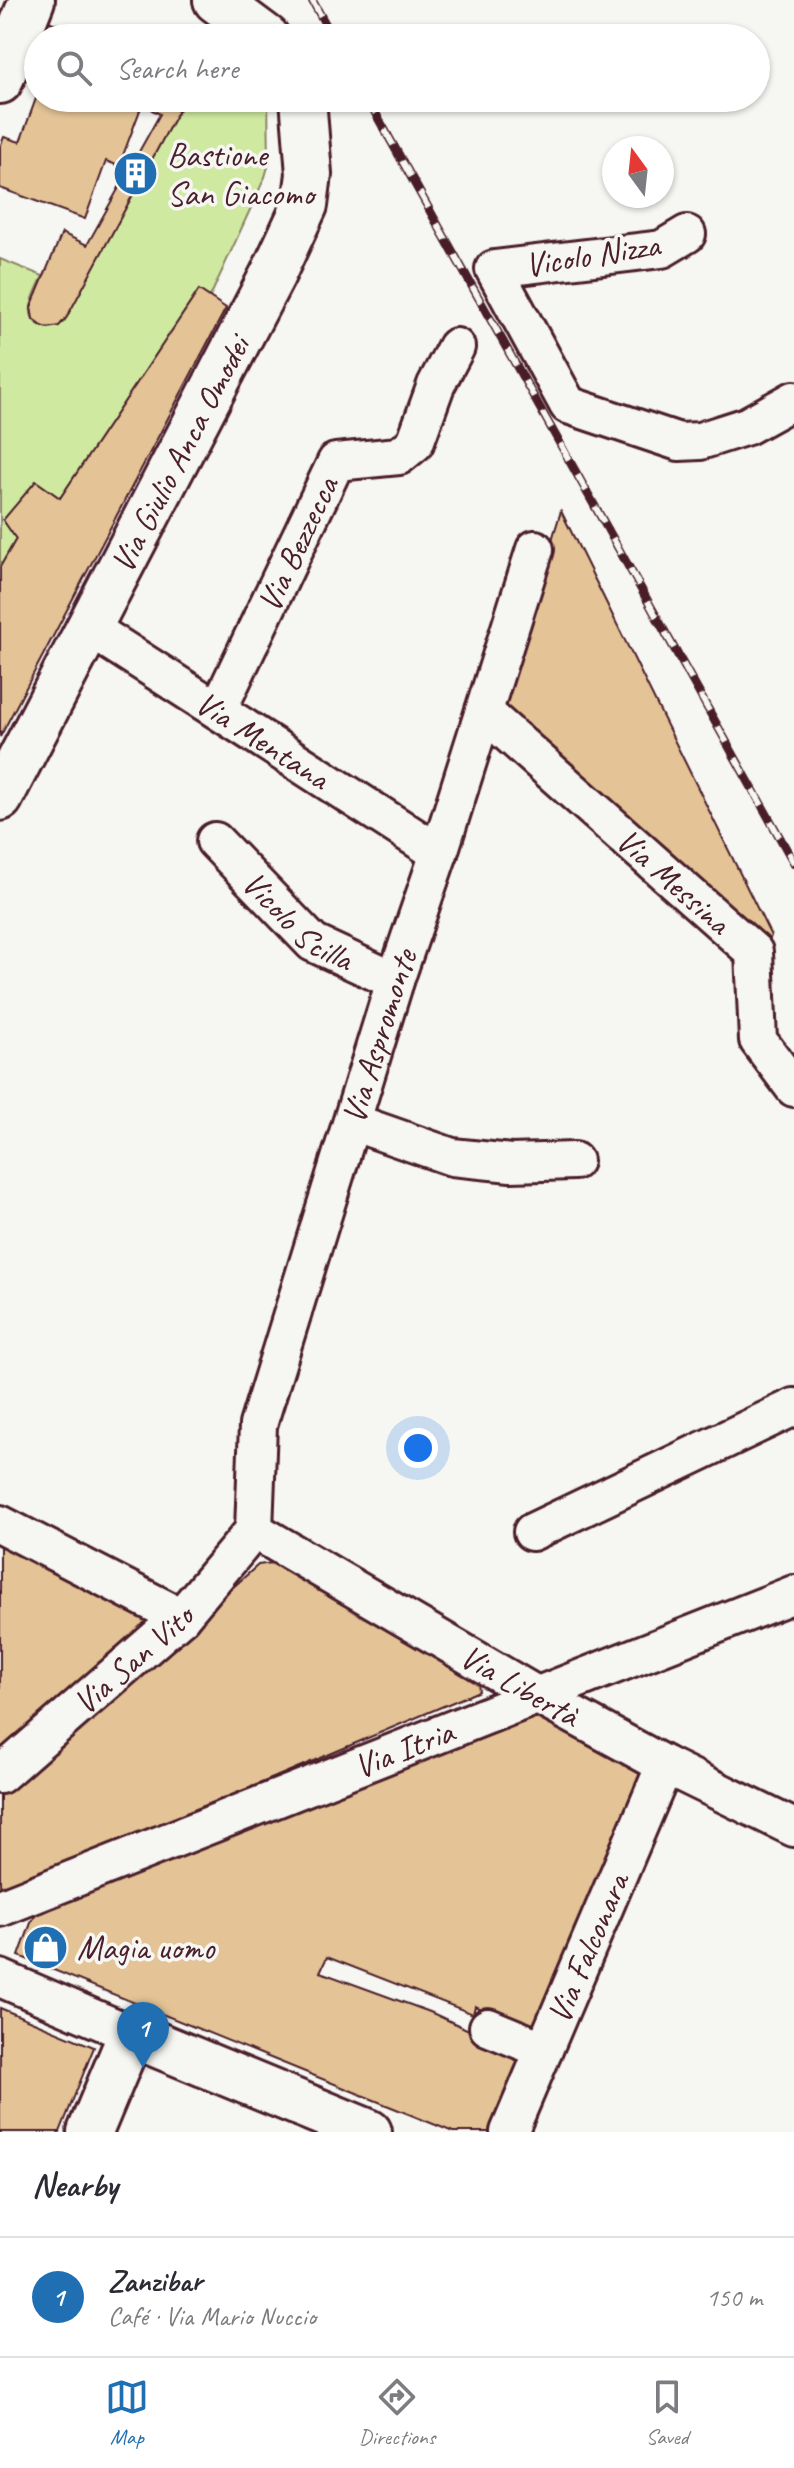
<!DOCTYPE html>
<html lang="en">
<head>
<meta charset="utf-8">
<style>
  :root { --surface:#fff; --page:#f7f7f7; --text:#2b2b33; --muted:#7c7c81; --line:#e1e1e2; --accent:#1f6fb2 }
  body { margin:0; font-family:Caveat,sans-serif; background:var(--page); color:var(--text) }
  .compass { position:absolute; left:602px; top:136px; width:72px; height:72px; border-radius:50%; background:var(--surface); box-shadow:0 2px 6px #0004; rotate:345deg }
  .you { position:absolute; left:418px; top:1448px; width:28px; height:28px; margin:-20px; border:6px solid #fff; border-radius:50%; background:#1a73e8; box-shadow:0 0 0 12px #1a73e833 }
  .badge { display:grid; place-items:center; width:52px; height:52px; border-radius:50%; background:var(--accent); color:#fff; font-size:26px; font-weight:700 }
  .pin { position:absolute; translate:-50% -66px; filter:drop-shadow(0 2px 4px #0008) }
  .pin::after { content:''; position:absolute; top:42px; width:28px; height:24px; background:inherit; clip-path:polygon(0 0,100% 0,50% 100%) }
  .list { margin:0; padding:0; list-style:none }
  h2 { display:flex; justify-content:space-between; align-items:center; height:104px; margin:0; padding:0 32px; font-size:34px }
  h2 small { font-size:26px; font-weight:400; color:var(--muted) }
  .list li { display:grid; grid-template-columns:52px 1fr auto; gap:24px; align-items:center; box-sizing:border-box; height:120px; padding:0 32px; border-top:2px solid var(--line) }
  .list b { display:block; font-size:30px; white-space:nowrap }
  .list p { margin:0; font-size:26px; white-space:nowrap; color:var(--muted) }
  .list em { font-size:26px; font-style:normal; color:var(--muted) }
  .icon { flex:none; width:44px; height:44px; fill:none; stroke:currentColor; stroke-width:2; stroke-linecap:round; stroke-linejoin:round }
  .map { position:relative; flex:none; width:794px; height:2132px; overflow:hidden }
  .search { position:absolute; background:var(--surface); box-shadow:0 2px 6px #0004; left:24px; right:24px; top:24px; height:88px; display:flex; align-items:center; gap:20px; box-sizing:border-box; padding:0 28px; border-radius:44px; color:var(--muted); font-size:30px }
  .sheet { height:224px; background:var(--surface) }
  nav { display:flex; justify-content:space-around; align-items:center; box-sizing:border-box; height:112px; border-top:2px solid var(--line); background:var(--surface); font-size:22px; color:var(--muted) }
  nav a { display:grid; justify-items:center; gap:4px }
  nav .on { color:var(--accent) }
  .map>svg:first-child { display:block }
</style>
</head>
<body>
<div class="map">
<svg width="794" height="2132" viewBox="0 0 794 2132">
  <rect width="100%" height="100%" fill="#f6f6f2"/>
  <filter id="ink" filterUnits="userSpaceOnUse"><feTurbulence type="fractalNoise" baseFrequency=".0125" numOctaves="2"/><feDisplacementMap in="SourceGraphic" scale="16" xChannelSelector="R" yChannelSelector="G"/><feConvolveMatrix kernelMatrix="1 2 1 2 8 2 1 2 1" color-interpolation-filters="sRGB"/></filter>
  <g filter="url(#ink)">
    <path fill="#cfeaa0" stroke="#8c8466" stroke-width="2" d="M185 98H268L269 163 265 177 210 297 199 290 60 498 36 481 4 520 16 539 0 567V259L43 276C39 285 32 297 31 307 28 327 51 332 64 322Z"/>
    <g fill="#e4c496" stroke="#4a1f2b" stroke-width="2">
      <polygon points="48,21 94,38 41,38"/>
      <polygon points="38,47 38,75 29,71"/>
      <polygon points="38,93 38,98 132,98 143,102 119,166 106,161 85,219 0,188 0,147 4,137 20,142"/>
      <polygon points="157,98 185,98 67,317 59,326 48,328 42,326 33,319 31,307 62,233 87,245 160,114 152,110"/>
      <polygon points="199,290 226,308 0,737 0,567 16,539 3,520 36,481 60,498"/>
      <polygon points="561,511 771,936 766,948 501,704"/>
      <polygon points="0,1542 158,1624 0,1763"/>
      <polygon points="280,1562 478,1683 479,1691 5,1891 0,1885 0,1795 258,1565"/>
      <polygon points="542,1715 645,1773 534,2032 475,2006 473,2014 327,1957 320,1972 430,2012 523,2055 492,2132 453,2132 19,1956 31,1923 37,1913"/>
      <polygon points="0,2008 94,2047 60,2132 0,2132"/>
    </g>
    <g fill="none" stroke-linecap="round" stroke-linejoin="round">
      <defs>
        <g id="street">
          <polyline points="687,234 662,249 494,269 568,405 679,442 700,441 747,426 794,400"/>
          <path id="s1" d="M88 627 439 853"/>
          <path id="s2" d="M218 710 336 462 399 456 415 443 436 385 456 347"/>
          <path id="s3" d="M484 712 754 952 758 1040 794 1088"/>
          <path id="s4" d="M215 841 313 943 395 981"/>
          <polyline points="352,1122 452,1157 511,1163 574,1161"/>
          <polyline points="0,1524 181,1617"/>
          <path id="s5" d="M254 1530 258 1425 395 981 439 853 535 549"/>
          <path id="s6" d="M254 1530 538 1696 665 1765 794 1828"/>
          <polyline points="532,1532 794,1407"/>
          <path id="s7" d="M0 1775 181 1617 254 1530"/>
          <path id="s8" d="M0 1908 794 1594"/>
          <polyline points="0,1978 131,2034"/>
          <polyline points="488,2027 544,2050"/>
          <path id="s9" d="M509 2132 665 1765"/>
        </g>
        <g id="secondary">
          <polyline points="216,0 267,38"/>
          <polyline points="0,81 32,0"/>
          <path id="s10" d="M0 798 273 274 305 205 309 174 303 98"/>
          <polyline points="90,2132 131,2034 369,2132"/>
        </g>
      </defs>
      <use href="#street" stroke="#4a1f2b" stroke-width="42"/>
      <use href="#secondary" stroke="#4a1f2b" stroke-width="50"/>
      <use href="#street" stroke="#f6f6f2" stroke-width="36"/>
      <use href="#secondary" stroke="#f6f6f2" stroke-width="44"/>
      <defs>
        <g id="rail">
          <polyline points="312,0 333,38"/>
          <polyline points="367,98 794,863"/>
        </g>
      </defs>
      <use href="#rail" stroke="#4a1f2b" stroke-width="9"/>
      <use href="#rail" stroke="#f6f6f2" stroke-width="6" stroke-dasharray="18" stroke-linecap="butt"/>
    </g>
  </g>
  <defs>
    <symbol id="building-disc" viewBox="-11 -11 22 22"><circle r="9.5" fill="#1f6fb2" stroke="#f6f6f2"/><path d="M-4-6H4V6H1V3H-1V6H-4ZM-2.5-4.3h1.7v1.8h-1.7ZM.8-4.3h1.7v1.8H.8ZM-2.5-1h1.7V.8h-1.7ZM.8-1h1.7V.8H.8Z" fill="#fff"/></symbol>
    <symbol id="shop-disc" viewBox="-11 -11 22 22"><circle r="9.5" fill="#1f6fb2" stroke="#f6f6f2"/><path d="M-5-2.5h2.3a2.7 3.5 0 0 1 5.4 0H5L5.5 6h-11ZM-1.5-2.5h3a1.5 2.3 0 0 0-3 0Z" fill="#fff"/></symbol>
  </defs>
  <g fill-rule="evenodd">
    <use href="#building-disc" x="110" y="148" width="51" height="51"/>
    <use href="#shop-disc" x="20" y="1922" width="51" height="51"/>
  </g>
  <g text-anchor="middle" stroke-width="7" stroke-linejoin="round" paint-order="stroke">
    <g font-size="34" fill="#4a1f2b" stroke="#f6f6f2" text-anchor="start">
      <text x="167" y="166">Bastione<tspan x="167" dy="39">San Giacomo</tspan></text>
      <text x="77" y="1959">Magia uomo</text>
    </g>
    <g font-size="34" fill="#4a1f2b" stroke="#f6f6f2">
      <text transform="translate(592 254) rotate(-9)" y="12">Vicolo Nizza</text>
      <text dy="12" stroke="none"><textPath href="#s10" startOffset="388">Via Giulio Anca Omodei</textPath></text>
      <text dy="12" stroke="none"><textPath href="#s2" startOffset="184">Via Bezzecca</textPath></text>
      <text dy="12" stroke="none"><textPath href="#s1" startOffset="208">Via Mentana</textPath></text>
      <text dy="12" stroke="none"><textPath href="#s3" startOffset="254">Via Messina</textPath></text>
      <text dy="12" stroke="none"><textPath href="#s4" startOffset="116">Vicolo Scilla</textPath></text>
      <text dy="12" stroke="none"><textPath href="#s5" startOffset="512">Via Aspromonte</textPath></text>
      <text dy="12" stroke="none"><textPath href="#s7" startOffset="176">Via San Vito</textPath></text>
      <text dy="12" stroke="none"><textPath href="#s6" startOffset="308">Via Libertà</textPath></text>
      <text dy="12" stroke="none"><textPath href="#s8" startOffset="434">Via Itria</textPath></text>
      <text dy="12" stroke="none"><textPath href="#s9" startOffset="200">Via Falconara</textPath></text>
    </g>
  </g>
</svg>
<svg class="compass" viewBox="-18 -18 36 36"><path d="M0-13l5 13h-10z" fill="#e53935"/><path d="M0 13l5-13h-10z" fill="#7c7c81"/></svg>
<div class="you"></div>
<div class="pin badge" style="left:143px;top:2068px">1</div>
<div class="search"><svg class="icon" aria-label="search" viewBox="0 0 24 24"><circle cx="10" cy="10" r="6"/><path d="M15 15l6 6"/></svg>Search here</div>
</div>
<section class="sheet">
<h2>Nearby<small></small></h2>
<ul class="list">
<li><span class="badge">1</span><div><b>Zanzibar</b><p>Café · Via Mario Nuccio</p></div><em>150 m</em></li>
</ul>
</section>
<nav>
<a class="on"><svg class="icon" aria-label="map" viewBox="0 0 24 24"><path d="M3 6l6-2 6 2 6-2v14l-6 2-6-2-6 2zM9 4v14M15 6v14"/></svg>Map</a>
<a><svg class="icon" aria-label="directions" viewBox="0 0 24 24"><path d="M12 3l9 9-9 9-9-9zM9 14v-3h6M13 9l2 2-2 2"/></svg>Directions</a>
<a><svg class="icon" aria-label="saved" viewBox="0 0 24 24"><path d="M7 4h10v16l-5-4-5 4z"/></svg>Saved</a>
</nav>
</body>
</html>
